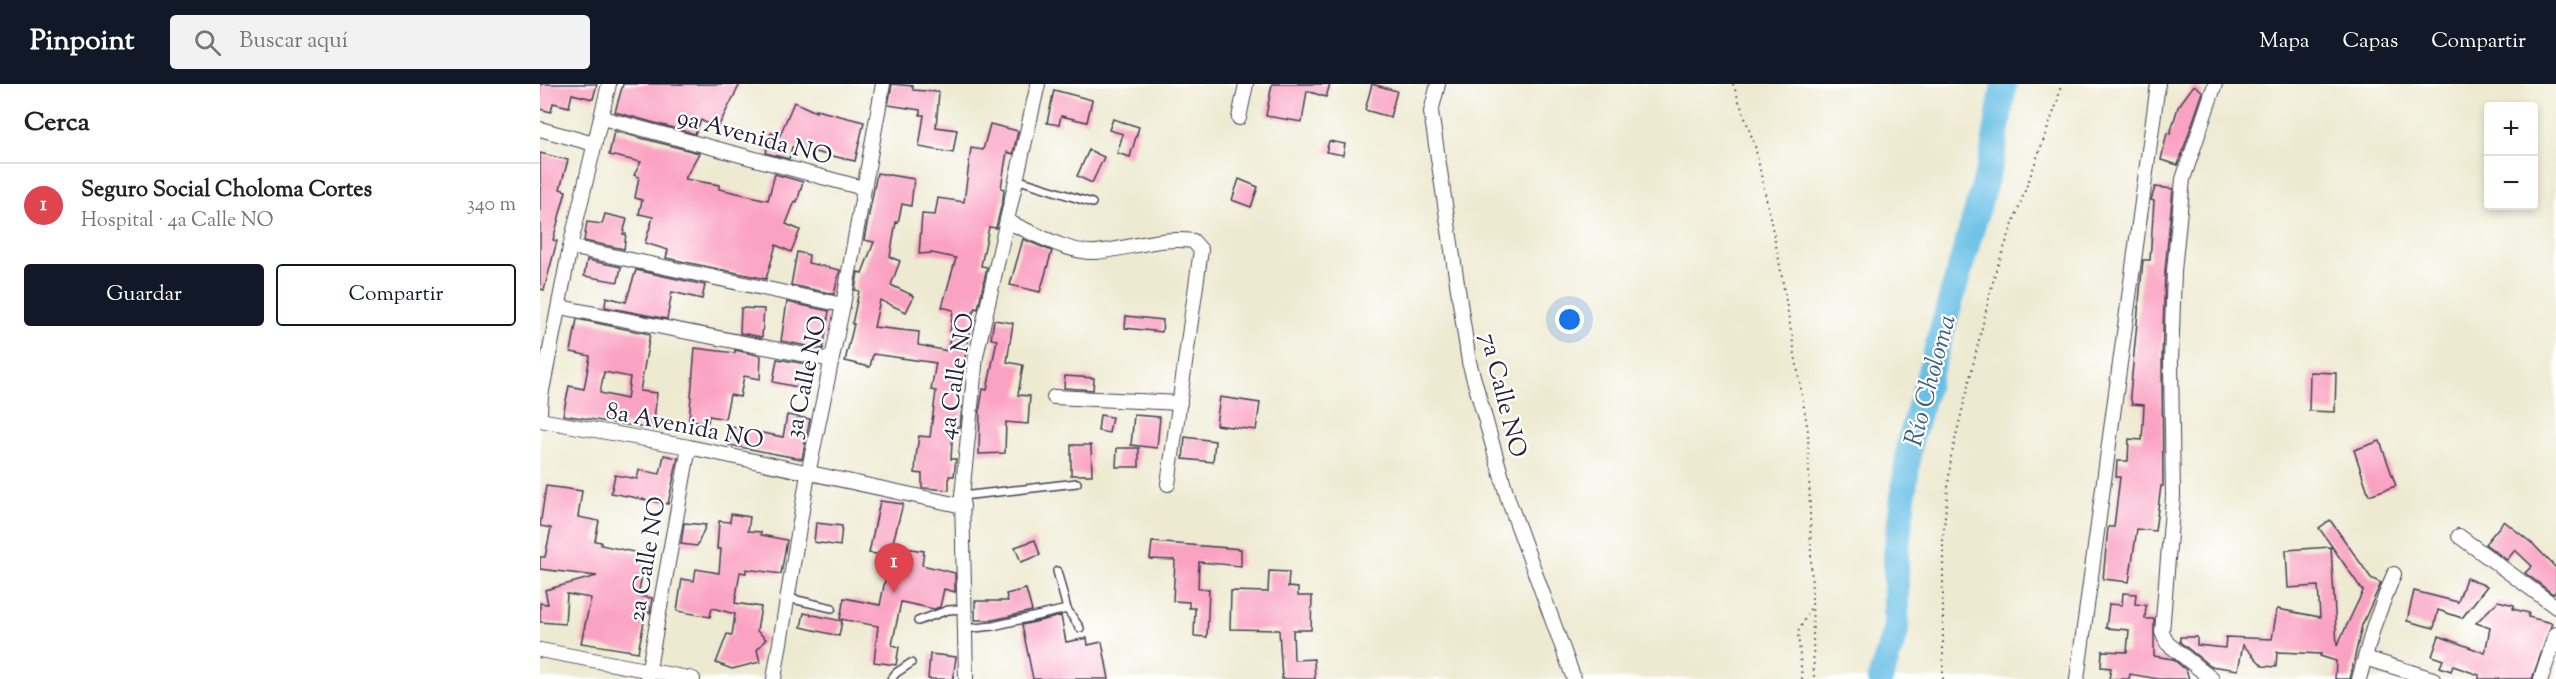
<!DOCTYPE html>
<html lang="es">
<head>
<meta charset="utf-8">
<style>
  :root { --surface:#fff; --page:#f2f2f2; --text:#222; --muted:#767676; --line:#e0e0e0; --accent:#111827 }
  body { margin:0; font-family:"Sorts Mill Goudy",serif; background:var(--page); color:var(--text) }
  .controls { position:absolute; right:18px; top:18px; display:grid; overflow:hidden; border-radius:6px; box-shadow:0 3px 9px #0003 }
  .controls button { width:54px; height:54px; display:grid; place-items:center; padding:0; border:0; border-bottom:2px solid var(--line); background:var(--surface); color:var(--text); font:30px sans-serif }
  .you { position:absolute; left:1030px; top:236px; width:21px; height:21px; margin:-15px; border:4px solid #fff; border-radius:50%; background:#1a73e8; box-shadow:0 0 0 9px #1a73e833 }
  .badge { display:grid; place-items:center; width:39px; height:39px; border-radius:50%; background:var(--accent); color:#fff; font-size:20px; font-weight:700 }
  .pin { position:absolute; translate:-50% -50px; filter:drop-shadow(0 2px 3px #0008) }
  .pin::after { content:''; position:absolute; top:32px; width:21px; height:18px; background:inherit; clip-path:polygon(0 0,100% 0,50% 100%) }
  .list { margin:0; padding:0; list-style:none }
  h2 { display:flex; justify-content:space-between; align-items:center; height:78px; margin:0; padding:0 24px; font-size:26px }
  h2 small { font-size:20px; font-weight:400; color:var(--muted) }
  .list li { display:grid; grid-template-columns:39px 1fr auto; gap:18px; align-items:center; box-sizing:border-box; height:84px; padding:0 24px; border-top:2px solid var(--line) }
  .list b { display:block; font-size:22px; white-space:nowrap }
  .list p { margin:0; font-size:20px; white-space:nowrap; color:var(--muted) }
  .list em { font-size:20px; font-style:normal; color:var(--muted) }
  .actions { display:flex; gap:12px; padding:18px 24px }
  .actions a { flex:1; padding:14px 0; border:2px solid var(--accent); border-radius:6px; text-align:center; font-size:21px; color:var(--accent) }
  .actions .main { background:var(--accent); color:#fff }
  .icon { flex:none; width:33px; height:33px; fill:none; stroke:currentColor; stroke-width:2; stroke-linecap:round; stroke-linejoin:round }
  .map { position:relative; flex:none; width:2016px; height:595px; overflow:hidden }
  header { display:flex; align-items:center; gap:36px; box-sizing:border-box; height:84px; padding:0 30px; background:var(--accent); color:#fff }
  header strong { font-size:28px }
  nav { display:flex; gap:33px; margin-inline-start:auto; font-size:21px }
  .search { width:420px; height:54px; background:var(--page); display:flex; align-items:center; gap:15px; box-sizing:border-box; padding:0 21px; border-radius:6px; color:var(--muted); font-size:22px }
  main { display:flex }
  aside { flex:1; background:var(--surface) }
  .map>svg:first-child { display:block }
</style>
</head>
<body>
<header>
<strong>Pinpoint</strong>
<div class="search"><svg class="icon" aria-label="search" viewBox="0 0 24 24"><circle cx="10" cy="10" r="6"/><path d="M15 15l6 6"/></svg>Buscar aquí</div>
<nav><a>Mapa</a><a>Capas</a><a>Compartir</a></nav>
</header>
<main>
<aside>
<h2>Cerca<small></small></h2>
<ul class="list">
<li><span class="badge" style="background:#e0444e">1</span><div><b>Seguro Social Choloma Cortes</b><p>Hospital · 4a Calle NO</p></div><em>340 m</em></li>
</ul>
<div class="actions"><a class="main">Guardar</a><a>Compartir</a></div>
</aside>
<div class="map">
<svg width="2016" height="595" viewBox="0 0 2016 595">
  <rect width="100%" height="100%" fill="#fff"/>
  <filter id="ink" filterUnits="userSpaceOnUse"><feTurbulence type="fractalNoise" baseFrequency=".0167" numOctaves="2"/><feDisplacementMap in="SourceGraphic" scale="12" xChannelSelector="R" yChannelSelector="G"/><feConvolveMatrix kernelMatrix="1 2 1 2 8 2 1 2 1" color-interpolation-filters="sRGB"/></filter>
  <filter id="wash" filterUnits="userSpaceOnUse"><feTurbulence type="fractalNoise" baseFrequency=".008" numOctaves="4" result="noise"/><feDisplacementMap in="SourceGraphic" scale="24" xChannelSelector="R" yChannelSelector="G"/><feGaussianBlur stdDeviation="1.35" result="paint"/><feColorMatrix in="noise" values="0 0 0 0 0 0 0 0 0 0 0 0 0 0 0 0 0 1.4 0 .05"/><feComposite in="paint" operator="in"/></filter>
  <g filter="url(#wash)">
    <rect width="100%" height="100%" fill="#eeead1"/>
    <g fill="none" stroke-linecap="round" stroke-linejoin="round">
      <polyline stroke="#69c0e6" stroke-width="26" points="1340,595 1356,547 1356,469 1370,357 1452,74 1464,0"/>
    </g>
    <g id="blocks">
      <g fill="#faa2c1" fill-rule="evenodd">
        <polygon points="0,0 57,0 53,15 32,10 29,23 13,19 11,28 0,25"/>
        <polygon points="83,0 200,0 177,45 161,36 155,50 75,28"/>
        <polygon points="352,0 373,2 373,6 399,8 396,43 417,46 413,69 379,63 384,31 380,31 380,26 348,21"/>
        <polygon points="732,0 790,0 786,13 767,7 762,38 726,32"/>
        <polygon points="832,0 857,7 850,33 825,26"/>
        <polygon points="1654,1 1663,8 1638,81 1621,76 1627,49 1630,50 1638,23"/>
        <polygon points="514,6 552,16 547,38 521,32 519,41 507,39"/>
        <polygon points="254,18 276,28 276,26 324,38 315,77 252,63 249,75 226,69 231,49 240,51"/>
        <polygon points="573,35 599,43 590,73 577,69 583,50 569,46"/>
        <polygon points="450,40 478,47 473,70 467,68 461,104 464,105 463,115 456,144 449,143 441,182 447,183 438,225 435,224 432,231 417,323 422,323 420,343 413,343 411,375 416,375 414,392 409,392 409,406 384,404 382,404 382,390 375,389 376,373 379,352 390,353 396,307 391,306 396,279 333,270 330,283 305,277 314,240 312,240 319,207 315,206 318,188 322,189 334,158 324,156 337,89 374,95 371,122 362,120 358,139 356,138 350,173 360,177 351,201 374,212 366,228 340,216 334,243 379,248 378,261 408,267 410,252 419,253 410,248 413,226 402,223 416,174 392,169 379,170 382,130 395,131 398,114 424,118 431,64 443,66"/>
        <polygon points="74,47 159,69 145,95 179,101 179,105 228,116 235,90 263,98 257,118 255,117 246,140 260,146 251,168 236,161 226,195 126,174 128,166 105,159 113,133 99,130 102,116 95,114 99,93 94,91 101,78 69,71"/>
        <polygon points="789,57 805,60 803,71 786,68"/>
        <polygon points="549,66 564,73 552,99 537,92"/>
        <polygon points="0,69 28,76 20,105 26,107 13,156 17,157 4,206 0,205"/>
        <polygon points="699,95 718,103 711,123 692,116"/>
        <polygon points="1615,103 1633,105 1625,187 1622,278 1623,402 1621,402 1615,447 1597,445 1589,498 1563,495 1568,443 1574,443 1580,393 1576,393 1577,377 1588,377 1589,355 1602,356 1604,321 1592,320 1590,311 1603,176 1610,176 1614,117 1611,116"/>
        <polygon points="65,130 87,135 83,150 86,150 84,165 44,157 47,138 62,140"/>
        <polygon points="483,155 512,167 500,208 470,201"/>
        <polygon points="257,168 269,171 268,179 300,186 294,210 251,201"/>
        <polygon points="47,176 81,183 78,198 44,192"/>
        <polygon points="96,186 165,201 162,215 132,208 127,235 65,223 66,213 86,218"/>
        <polygon points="247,218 289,227 283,265 241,257"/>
        <polygon points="201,224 224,225 222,253 200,249"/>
        <polygon points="586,232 623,236 622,248 585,244"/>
        <path d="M37 235 110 250 100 307 117 309 113 345 23 331 29 302 44 305 50 272 31 268ZM64 288 90 293 87 315 60 309Z"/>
        <polygon points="454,236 473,239 467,278 483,281 478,311 490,312 488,340 466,338 465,369 439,370 440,323 443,305 447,306 457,256 451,255"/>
        <polygon points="155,264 195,269 195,266 221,272 220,295 204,292 200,313 190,311 185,335 169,332 168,338 149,336"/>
        <polygon points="237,275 267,280 262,304 233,298"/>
        <polygon points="1770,288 1796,289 1795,328 1769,327"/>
        <polygon points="525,292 554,294 553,306 524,304"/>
        <polygon points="680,313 720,319 716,346 676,341"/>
        <polygon points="247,331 270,335 262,375 189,361 192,343 243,353"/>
        <polygon points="560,331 572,333 569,349 558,347"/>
        <polygon points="594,331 620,333 617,364 591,361"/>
        <polygon points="645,353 675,357 673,378 643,375"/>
        <polygon points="1840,357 1856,402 1829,411 1814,366"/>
        <polygon points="531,361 551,361 552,391 531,391"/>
        <polygon points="577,364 599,364 599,383 576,383"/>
        <polygon points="124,371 138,374 128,420 71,409 75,391 97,395 99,386 120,390"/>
        <polygon points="6,402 42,407 38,433 59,437 55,457 61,458 61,461 103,470 102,475 105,476 98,512 112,514 110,529 106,528 98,568 41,559 51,514 27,510 25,540 0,538 0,519 8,520 5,506 57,492 0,485 0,473 5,473 11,444 0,442"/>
        <polygon points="340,417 363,420 352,462 384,467 382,481 415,489 415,508 404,505 400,523 394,525 361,518 352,561 359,563 356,581 334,578 338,542 300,535 304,514 340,521 350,472 329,469"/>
        <polygon points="191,430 210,433 208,447 221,448 221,451 247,456 241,490 206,485 206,489 200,488 195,519 221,523 217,547 226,555 217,566 220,578 192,585 176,579 187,550 192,551 195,530 172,524 170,533 137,527 142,495 154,497 156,485 179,489 181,465 177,465 179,437 190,438"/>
        <polygon points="1790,436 1831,494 1841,499 1822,541 1810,595 1795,595 1796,577 1780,572 1781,570 1737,568 1736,583 1723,582 1703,561 1698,586 1670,582 1640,558 1640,553 1657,553 1657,561 1685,564 1686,553 1732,555 1737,525 1780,533 1778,502 1748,504 1746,466 1791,463 1797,562 1823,507 1779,444"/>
        <polygon points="1964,437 1994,461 2016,484 2016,507 2013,510 1985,489 1992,482 1975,466 1967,476 1945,460"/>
        <polygon points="144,439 166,441 157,462 141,460"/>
        <polygon points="276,439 302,442 300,462 274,458"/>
        <polygon points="495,456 500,471 481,478 475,463"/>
        <polygon points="612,458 701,465 701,482 659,478 658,504 669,505 667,553 654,552 655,524 649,524 649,518 633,517 635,476 610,475"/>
        <polygon points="729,487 749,488 748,503 758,504 758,512 772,512 771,546 753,546 754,576 774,575 775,595 742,595 739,546 690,545 691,507 728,508"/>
        <polygon points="1926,494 1947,502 1922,534 1898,526 1894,544 1867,537 1874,507 1918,518"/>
        <polygon points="486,505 492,527 453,536 435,536 435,517 468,517 466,510"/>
        <polygon points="1583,509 1596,510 1595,520 1606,521 1605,535 1614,535 1614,572 1633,575 1646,586 1649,595 1618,595 1590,590 1589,595 1569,595 1571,584 1561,583 1562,567 1587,568 1589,546 1566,544 1569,520 1582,521"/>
        <polygon points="1958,517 1974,521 1973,525 1989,529 1988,533 2012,539 1992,595 1939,595 1939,591 1913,582 1911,587 1900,583 1903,576 1892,572 1899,552 1945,569 1950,544 1936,539"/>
        <polygon points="264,529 302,537 299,552 261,543"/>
        <polygon points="521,532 526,558 547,554 548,561 562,558 569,595 493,595 482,541"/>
        <polygon points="390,570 416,573 413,595 388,595"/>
      </g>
    </g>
  </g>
  <g filter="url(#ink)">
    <use href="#blocks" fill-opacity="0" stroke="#414052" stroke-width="1.5"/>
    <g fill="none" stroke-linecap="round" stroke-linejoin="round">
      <defs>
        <g id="lane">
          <polyline points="476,95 552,119"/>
          <polyline points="422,412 537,399"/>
          <polyline points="517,487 527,525"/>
          <polyline points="248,514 292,524"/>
          <polyline points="378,537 408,526 425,525"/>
          <polyline points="425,545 453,542 527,525 540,544"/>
          <polyline points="351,595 356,589 371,579"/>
        </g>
        <g id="street">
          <polyline points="898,0 891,28 929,278 968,415 1034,595"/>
          <polyline points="62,34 323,104"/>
          <polyline points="699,34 706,0"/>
          <polyline points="0,45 54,60"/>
          <path d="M468 138C492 148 530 170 556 168 588 165 621 152 653 157L661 166 628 400"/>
          <polyline points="30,163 303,221"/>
          <polyline points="20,223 291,276"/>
          <polyline points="514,313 640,319"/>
          <polyline points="0,329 1,312 30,163 69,0"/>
          <polyline points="0,336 149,363 423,422"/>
          <polyline points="1919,452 2016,523"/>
          <polyline points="0,566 153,595"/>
          <polyline points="1825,574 1893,595"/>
          <polyline points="107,595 149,363"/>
          <polyline points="234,595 268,390 303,221 343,0"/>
          <polyline points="426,595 422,412 436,272 498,0"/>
          <polyline points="1537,595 1618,0"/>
          <polyline points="1672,595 1627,559 1622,548 1633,413 1631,278 1634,187 1643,95 1675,0"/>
          <polyline points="1819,595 1834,541 1854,490"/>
          <polyline points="2001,595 2016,550"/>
        </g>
      </defs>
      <use href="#lane" stroke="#414052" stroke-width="10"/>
      <use href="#street" stroke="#414052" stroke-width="16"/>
      <g stroke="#414052" stroke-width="2" stroke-dasharray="1.5 4.5" stroke-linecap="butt">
        <polyline points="1193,0 1215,62 1239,176 1268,347 1274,595"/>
        <polyline points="1262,595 1258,548 1272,521"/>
        <polyline points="1403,595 1403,453 1411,373 1455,189 1518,16 1521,0"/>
      </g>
      <use href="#lane" stroke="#fff" stroke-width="7"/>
      <use href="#street" stroke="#fff" stroke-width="14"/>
    </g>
  </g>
  <g text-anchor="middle" stroke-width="4.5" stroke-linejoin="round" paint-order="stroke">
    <g font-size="24" fill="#22223b" stroke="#fff">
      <text transform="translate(215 52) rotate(15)" y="8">9a Avenida NO</text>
      <text transform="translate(415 292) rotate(-81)" y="8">4a Calle NO</text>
      <text transform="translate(265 293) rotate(-78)" y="8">3a Calle NO</text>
      <text transform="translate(964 311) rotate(76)" y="8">7a Calle NO</text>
      <text transform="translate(145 341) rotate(11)" y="8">8a Avenida NO</text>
      <text transform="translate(106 475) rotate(-80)" y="8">2a Calle NO</text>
    </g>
    <g font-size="26" font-style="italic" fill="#3e617f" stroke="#fff">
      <text transform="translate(1389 296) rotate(-75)" y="9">Río Choloma</text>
    </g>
  </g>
</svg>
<div class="controls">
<button>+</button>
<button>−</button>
</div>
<div class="you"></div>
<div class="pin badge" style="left:354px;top:509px;background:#e0444e">1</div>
</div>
</main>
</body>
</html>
